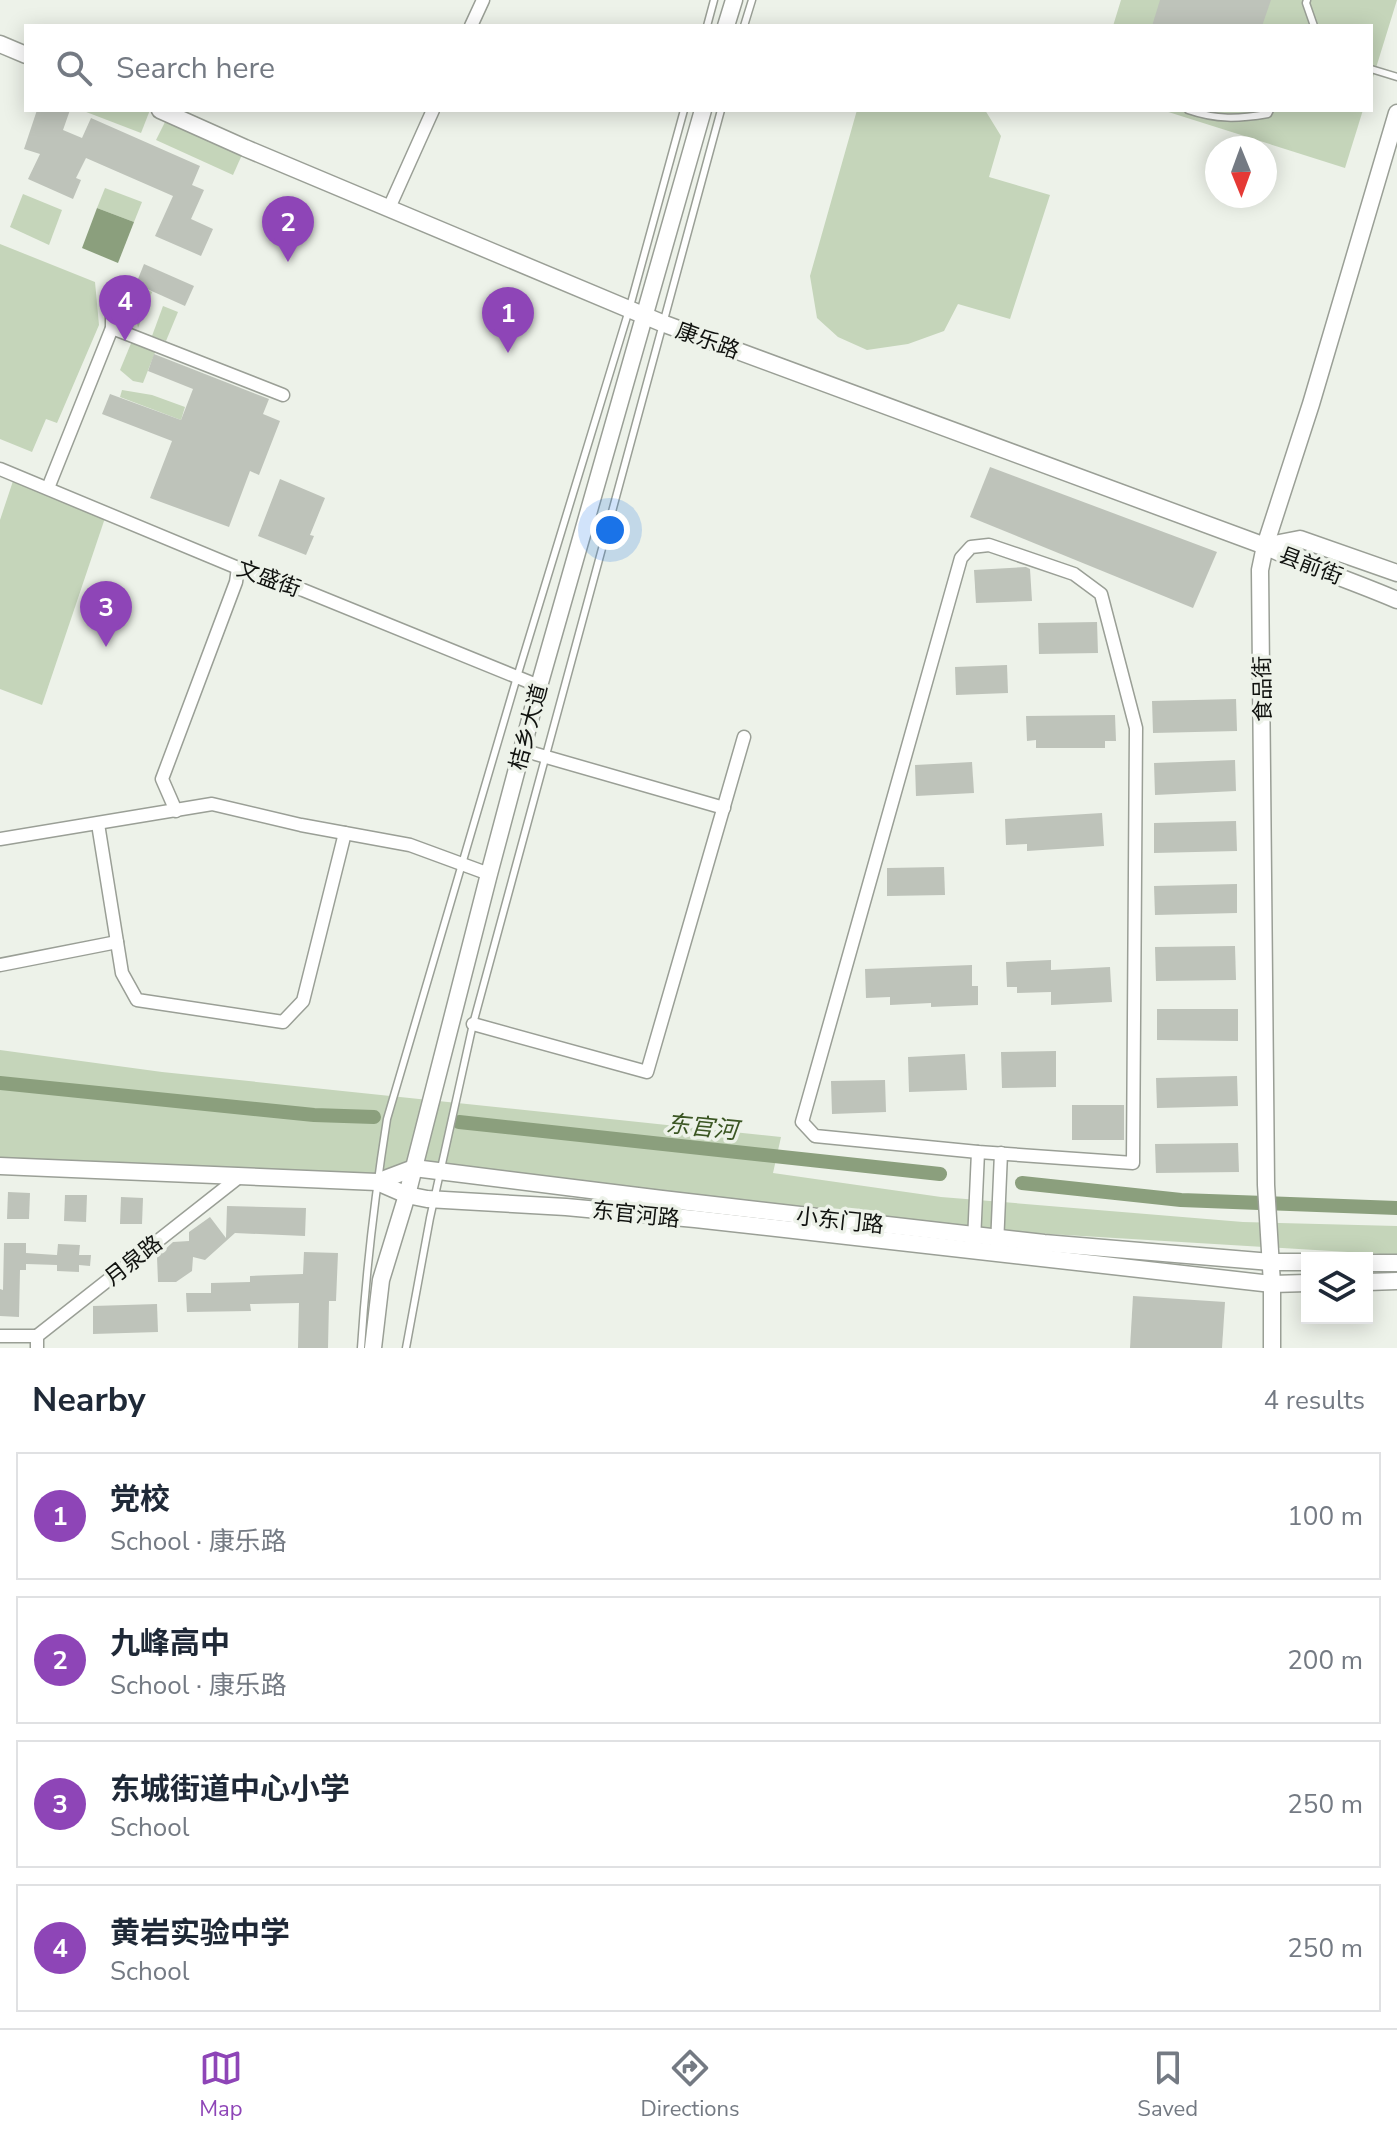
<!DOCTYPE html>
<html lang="en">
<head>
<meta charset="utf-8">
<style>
  :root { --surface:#fff; --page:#f2f2f3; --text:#1f2937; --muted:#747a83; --line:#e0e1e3; --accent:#8e45b7 }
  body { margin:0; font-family:"Nunito Sans","Noto Sans SC",sans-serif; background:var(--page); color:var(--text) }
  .controls { position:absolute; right:24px; bottom:24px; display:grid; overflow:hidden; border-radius:0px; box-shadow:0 4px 20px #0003 }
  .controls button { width:72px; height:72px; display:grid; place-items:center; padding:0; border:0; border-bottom:2px solid var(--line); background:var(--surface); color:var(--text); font:40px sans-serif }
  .compass { position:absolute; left:1205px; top:136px; width:72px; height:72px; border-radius:50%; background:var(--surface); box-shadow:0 4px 20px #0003; rotate:179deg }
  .you { position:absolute; left:610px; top:530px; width:28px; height:28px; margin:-20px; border:6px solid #fff; border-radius:50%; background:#1a73e8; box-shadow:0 0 0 12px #1a73e833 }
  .badge { display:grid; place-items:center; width:52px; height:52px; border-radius:50%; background:var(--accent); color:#fff; font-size:26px; font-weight:700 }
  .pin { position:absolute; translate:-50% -66px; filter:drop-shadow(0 2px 4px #0008) }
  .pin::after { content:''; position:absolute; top:42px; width:28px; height:24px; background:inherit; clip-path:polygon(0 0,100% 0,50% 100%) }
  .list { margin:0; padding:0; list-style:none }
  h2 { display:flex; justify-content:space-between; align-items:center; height:104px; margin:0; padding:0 32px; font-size:34px }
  h2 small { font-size:26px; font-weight:400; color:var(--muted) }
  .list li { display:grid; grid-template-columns:52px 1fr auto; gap:24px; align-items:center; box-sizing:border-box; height:128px; margin:0 16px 16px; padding:0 16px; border:2px solid var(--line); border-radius:0px }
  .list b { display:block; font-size:30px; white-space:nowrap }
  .list p { margin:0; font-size:26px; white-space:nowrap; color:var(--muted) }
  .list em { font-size:26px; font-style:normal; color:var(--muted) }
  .icon { flex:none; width:44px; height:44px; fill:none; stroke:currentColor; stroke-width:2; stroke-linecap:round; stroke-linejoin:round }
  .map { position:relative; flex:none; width:1397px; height:1348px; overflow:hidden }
  .search { position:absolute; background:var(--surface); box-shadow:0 4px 20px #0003; left:24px; right:24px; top:24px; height:88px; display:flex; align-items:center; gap:20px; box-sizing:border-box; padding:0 28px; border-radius:0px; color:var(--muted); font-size:30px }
  .sheet { height:680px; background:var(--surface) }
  nav { display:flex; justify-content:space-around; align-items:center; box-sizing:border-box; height:112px; border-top:2px solid var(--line); background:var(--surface); font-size:22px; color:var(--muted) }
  nav a { display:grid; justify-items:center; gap:4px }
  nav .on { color:var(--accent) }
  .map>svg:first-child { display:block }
</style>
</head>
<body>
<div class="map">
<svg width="1397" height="1348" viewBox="0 0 1397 1348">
  <rect width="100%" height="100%" fill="#edf2e9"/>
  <g fill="#c5d5ba">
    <polygon points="1121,0 1397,0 1371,84 1371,26 1113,26"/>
    <polygon points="81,110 150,110 141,133"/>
    <polygon points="857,110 985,110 1001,136 989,177 1050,195 1010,319 958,304 944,331 908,344 867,350 838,337 817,318 810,276"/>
    <polygon points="1162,110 1363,110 1345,168"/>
    <polygon points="169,114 245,148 233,175 156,140"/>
    <polygon points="105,188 142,202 134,222 97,208"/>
    <polygon points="23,194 62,210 49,245 10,227"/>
    <polygon points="0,244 95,282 99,325 57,423 46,419 32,452 0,439"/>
    <polygon points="136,284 152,292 138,328 131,296"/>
    <polygon points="163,306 178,312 166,341 152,336"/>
    <polygon points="132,341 156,350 143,383 133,381 120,370"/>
    <polygon points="122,390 152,395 185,407 181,420 120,397"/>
    <polygon points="13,481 105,518 42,705 0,689 0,520"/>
    <polygon points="0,1050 162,1072 781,1137 773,1173 941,1197 1243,1222 1397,1226 1397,1255 1016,1232 456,1169 377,1182 0,1166"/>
  </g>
  <polygon fill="#8b9f7d" points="97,208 134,222 118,263 82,248"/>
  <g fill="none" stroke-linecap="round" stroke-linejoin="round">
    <g stroke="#8b9f7d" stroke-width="14">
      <polyline points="0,1083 314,1115 374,1117"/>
      <polyline points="459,1122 940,1174"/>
      <polyline points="1022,1183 1181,1200 1397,1208"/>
    </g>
  </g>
  <g fill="#bec3ba">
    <polygon points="1160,0 1271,0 1262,26 1152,26"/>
    <polygon points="37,110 70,110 63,130 82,138 91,118 200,166 192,185 204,190 191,219 213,229 201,256 155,236 173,196 86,158 76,178 81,180 73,199 28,179 40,154 24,149"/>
    <polygon points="144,264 194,286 185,306 136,284"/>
    <polygon points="154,354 269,399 263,414 280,421 259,475 250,471 229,527 150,498 172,441 102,414 110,394 181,420 193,389 148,371"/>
    <polygon points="990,467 1217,552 1193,608 970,517"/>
    <polygon points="280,479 325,498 310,535 314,536 306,555 258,536"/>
    <polygon points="1026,567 1030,569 1032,601 976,603 974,570"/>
    <polygon points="1097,622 1098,653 1039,654 1038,623"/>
    <polygon points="1007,665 1008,693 956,695 955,667"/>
    <polygon points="1236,699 1237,731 1153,733 1152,701"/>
    <polygon points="1115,715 1116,741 1105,741 1105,748 1036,748 1036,740 1027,741 1026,716"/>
    <polygon points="1235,760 1236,791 1155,795 1154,763"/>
    <polygon points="972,762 974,793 916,796 915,765"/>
    <polygon points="1102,813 1104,846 1027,851 1027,844 1006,845 1005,819"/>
    <polygon points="1236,821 1237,851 1154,853 1154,823"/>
    <polygon points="944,867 945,895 887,896 887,868"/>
    <polygon points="1237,884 1237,913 1155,915 1154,886"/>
    <polygon points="1235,946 1236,980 1156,981 1155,947"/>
    <polygon points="1051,960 1051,970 1110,967 1112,1002 1051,1005 1051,992 1017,993 1017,987 1007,987 1006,962"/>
    <polygon points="972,965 972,986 978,986 978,1005 931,1007 931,1003 890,1005 890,997 866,998 865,969"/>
    <polygon points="1157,1009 1238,1009 1238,1041 1157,1040"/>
    <polygon points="1056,1051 1056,1087 1002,1088 1001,1052"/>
    <polygon points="965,1054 967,1090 909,1092 908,1057"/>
    <polygon points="1237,1076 1238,1106 1157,1108 1156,1078"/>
    <polygon points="885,1080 886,1112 832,1114 831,1081"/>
    <rect x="1072" y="1105" width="52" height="35"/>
    <polygon points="1238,1143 1239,1172 1156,1173 1155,1144"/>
    <polygon points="8,1192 30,1193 29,1219 7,1219"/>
    <polygon points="65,1195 87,1195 86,1222 64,1221"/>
    <polygon points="121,1197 143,1198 142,1224 120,1224"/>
    <polygon points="227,1206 306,1208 305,1236 235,1233 205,1260 193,1257 192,1271 176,1282 158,1282 157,1257 173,1242 189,1241 189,1232 210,1217 226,1238"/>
    <polygon points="4,1243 26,1243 26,1253 56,1255 57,1255 58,1244 80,1245 79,1255 91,1255 90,1266 79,1265 79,1272 57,1271 57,1265 26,1264 26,1270 20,1270 19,1317 0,1316 0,1289 3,1290"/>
    <polygon points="304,1252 338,1253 336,1301 329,1301 328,1348 298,1348 299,1303 250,1304 251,1311 187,1312 186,1293 211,1293 211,1283 250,1282 250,1276 303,1274"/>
    <polygon points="1133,1296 1225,1302 1222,1348 1130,1348"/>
    <polygon points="157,1304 158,1332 93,1334 93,1306"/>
  </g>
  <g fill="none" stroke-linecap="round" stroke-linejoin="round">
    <defs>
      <g id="service">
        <polyline points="1307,0 1306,3 1314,26"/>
        <polyline points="707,26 714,0"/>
        <polyline points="744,26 752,0"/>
        <polyline points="1371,69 1397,77"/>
        <path d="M1188 110C1217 120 1238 119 1268 114L1270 110"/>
        <path d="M361 1348C366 1271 375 1195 387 1119L517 677 629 310 684 110"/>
        <polyline points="406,1348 430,1218 473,1024 721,110"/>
      </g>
      <g id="minor">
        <polyline points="471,26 483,0"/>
        <polyline points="389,208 433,110"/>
        <polyline points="112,328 283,395"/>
        <polyline points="0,469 238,568 303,590 539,686"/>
        <polyline points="48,488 112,328 112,289"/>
        <polygon points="989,545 1074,574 1101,594 1136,728 1133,1163 978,1152 815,1136 802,1122 961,558 971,547"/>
        <polyline points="522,750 724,808"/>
        <polyline points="176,811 162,779 236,582 238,568"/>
        <polyline points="98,824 122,973 137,1000 283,1022 303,1001 345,833"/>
        <polyline points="0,839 212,804 301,825 410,845 489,874"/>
        <polyline points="0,965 117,942"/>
        <polyline points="473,1024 647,1072 744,737"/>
        <polyline points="974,1241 978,1152"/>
        <polyline points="997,1245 1001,1153"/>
        <polyline points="0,1336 37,1336"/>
        <polyline points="37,1348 37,1336 239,1177"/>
      </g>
      <g id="tertiary">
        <polyline points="726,26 734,0"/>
        <polyline points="0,44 26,55"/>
        <path d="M160 110 245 148 662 323 1265 546C1308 567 1353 581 1397 600"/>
        <polyline points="1265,546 1300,539 1397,573"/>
        <polyline points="0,1166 377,1182 407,1195 427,1199 566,1207 695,1219 1272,1284 1307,1283"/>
        <polyline points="377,1182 414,1168 662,1199 1044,1243 1271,1262 1307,1262"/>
        <polyline points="1367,1263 1397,1263"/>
        <polyline points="1367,1282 1397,1281"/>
        <polyline points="373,1348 381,1280 407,1195 489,874 539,686 703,110"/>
        <polyline points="1272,1348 1272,1284 1266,1185 1260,570 1265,546 1311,404 1397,113"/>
      </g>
    </defs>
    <use href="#service" stroke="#9a9f96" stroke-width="9"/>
    <use href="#minor" stroke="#9a9f96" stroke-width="15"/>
    <use href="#tertiary" stroke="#9a9f96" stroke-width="19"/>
    <use href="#service" stroke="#fff" stroke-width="6"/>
    <use href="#minor" stroke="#fff" stroke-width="12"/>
    <use href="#tertiary" stroke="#fff" stroke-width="16"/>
  </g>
  <g text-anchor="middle" stroke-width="7" stroke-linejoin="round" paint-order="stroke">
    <g font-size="22" fill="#10120f" stroke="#edf2e9">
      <text transform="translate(708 340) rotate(20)" y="8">康乐路</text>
      <text transform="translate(1311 565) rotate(21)" y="8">县前街</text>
      <text transform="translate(269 578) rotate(20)" y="8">文盛街</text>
      <text transform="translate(1262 689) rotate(-91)" y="8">食品街</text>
      <text transform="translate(528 727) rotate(-75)" y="8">桔乡大道</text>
      <text transform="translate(636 1214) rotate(6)" y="8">东官河路</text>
      <text transform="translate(840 1220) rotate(6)" y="8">小东门路</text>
      <text transform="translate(133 1260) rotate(-38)" y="8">月泉路</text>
    </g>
    <g font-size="24" font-style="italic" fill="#3b5623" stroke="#edf2e9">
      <text transform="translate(702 1127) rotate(6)" y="8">东官河</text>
    </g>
  </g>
</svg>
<div class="controls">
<button><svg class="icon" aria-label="layers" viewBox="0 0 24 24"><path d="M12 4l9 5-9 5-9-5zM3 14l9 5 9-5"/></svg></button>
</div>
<svg class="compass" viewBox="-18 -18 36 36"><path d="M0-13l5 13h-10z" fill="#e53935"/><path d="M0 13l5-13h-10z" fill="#747a83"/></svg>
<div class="you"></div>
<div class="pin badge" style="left:508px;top:353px">1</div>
<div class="pin badge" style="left:288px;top:262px">2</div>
<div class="pin badge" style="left:106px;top:647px">3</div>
<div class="pin badge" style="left:125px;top:341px">4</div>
<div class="search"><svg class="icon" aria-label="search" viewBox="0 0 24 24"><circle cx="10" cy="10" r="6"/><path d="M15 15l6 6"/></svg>Search here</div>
</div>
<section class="sheet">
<h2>Nearby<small>4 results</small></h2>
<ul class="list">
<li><span class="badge">1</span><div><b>党校</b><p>School · 康乐路</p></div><em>100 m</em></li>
<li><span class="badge">2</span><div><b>九峰高中</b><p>School · 康乐路</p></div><em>200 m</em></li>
<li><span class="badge">3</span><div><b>东城街道中心小学</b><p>School</p></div><em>250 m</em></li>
<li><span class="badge">4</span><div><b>黄岩实验中学</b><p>School</p></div><em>250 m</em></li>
</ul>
</section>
<nav>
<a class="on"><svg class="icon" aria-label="map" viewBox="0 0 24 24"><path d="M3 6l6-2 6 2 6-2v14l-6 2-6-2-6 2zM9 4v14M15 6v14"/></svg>Map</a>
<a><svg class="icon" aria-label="directions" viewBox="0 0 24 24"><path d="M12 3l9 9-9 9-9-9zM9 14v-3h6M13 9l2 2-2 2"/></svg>Directions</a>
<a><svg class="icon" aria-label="saved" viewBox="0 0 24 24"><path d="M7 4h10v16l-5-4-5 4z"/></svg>Saved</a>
</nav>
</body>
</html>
